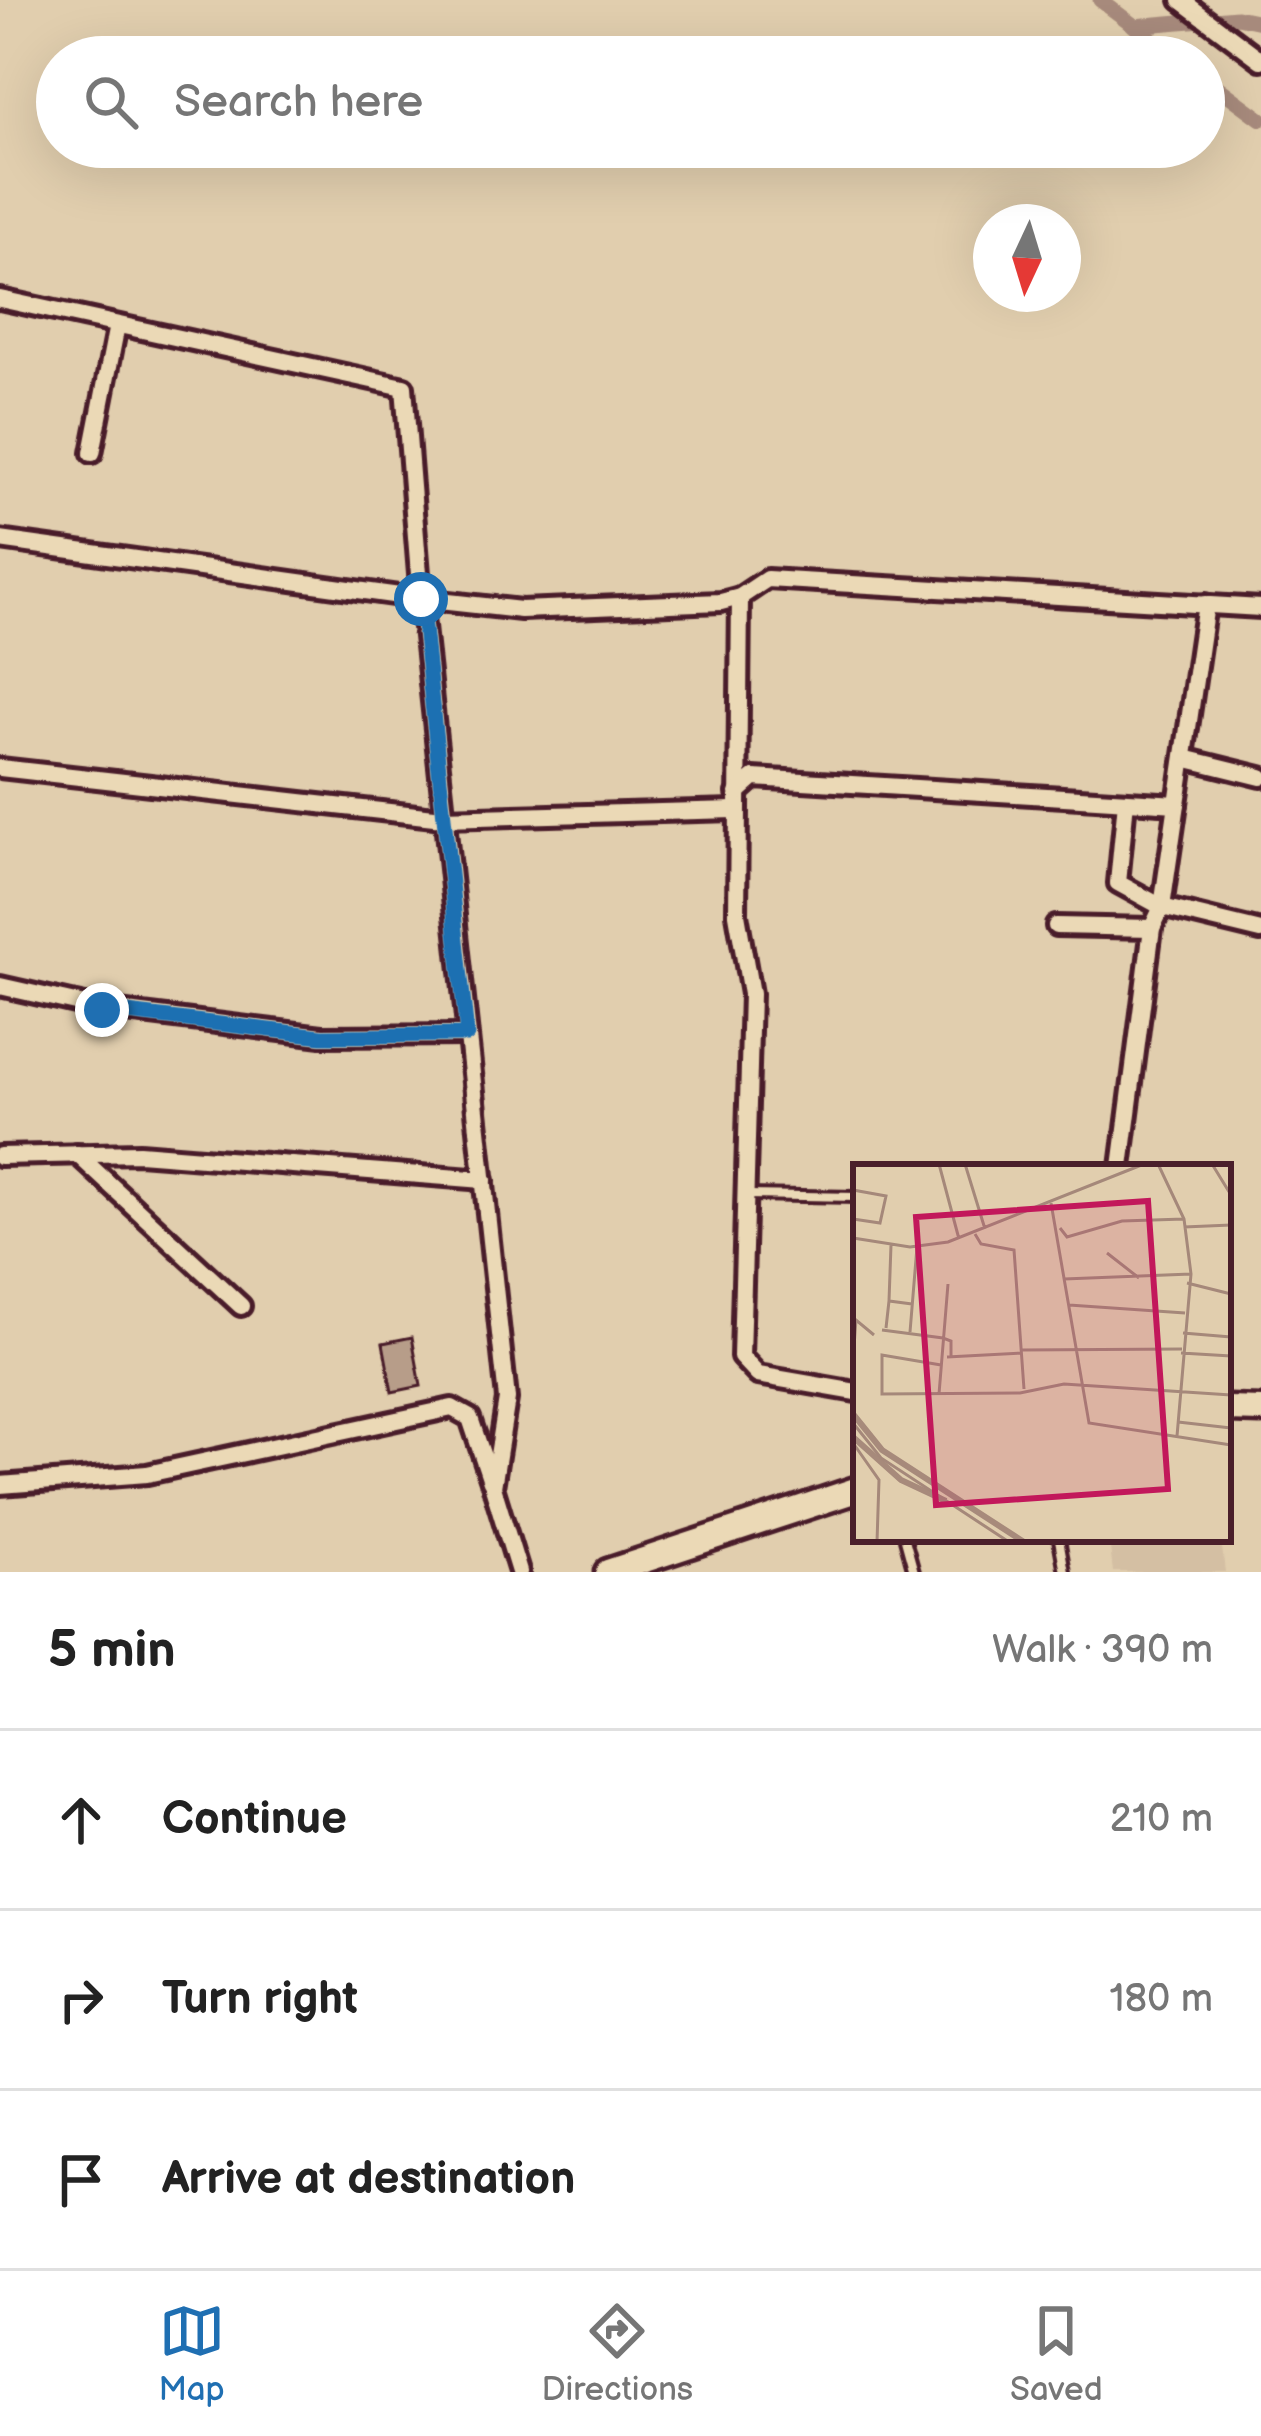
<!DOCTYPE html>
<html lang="en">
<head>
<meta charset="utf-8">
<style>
  :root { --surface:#fff; --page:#f2f2f2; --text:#222; --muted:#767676; --line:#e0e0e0; --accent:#1f6fb2 }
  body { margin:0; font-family:"Balsamiq Sans",sans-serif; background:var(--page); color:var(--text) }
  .compass { position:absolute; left:973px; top:204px; width:108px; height:108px; border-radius:50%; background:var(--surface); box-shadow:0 12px 48px #0002; rotate:184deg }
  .stop { position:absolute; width:36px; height:36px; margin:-27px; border:9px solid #1f6fb2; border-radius:50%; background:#fff }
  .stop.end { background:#1f6fb2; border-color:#fff; box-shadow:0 3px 12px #0008 }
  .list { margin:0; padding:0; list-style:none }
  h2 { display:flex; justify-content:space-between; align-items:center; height:156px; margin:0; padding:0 48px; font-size:51px }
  h2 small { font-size:39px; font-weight:400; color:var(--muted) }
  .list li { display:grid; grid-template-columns:78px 1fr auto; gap:36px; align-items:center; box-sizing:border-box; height:180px; padding:0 48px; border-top:3px solid var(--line) }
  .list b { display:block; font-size:45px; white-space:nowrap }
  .list em { font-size:39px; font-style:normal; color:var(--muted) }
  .icon { flex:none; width:66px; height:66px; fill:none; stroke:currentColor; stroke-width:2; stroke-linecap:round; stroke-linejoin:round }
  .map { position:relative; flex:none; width:1261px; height:1572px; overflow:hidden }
  .search { position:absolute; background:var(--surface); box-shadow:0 12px 48px #0002; left:36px; right:36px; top:36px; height:132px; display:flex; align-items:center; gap:30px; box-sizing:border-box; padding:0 42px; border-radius:66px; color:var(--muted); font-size:45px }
  .sheet { height:696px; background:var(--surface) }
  nav { display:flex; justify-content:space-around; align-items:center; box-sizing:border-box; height:168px; border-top:3px solid var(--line); background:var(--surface); font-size:33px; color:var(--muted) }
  nav a { display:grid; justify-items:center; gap:6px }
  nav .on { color:var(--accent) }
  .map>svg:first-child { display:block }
</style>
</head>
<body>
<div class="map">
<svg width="1261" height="1572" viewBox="0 0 1261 1572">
  <rect width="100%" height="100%" fill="#e1ceae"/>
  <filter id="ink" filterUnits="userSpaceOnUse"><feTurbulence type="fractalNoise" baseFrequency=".00833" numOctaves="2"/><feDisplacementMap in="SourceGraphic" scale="24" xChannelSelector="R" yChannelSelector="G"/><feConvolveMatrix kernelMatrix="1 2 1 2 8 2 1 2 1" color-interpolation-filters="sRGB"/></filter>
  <g filter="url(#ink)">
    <polygon fill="#d4bfa3" points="1109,1539 1221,1539 1225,1572 1113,1572"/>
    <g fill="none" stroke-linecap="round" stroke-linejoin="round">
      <g stroke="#a78a7b" stroke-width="15">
        <polyline points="1100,0 1176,57"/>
        <polyline points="1134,26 1237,17 1261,22"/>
        <polyline points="1204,77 1261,119"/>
      </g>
    </g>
    <polygon fill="#b79d89" stroke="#4a1f2b" stroke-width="3" points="412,1337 421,1386 392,1392 383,1343"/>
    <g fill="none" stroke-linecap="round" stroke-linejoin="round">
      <defs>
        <g id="service">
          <polyline points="747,1195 856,1197"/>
          <polyline points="905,1539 914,1572"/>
          <polyline points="1059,1539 1065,1572"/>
        </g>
        <g id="minor">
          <polyline points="1181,0 1261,60"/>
          <polyline points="0,299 404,387 421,599 507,1399 493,1487 519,1572"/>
          <polyline points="92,453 117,325"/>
          <polyline points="0,540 421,599 521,610 721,602 740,597 767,579 1261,608"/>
          <polyline points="740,597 737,914 751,994 741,1357 758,1375 856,1392"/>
          <polyline points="1184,758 1261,777"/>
          <polyline points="0,768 443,818 735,810"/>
          <polyline points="737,793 754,778 1177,804"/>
          <polyline points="1126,801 1118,883 1162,907 1261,931"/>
          <polyline points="1056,926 1152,928"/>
          <polyline points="0,986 102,1009 322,1036 467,1035"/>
          <polyline points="77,1154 241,1306"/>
          <polyline points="0,1156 139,1153 484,1180"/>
          <polyline points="1121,1167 1152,928 1162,907 1206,604"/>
          <polyline points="0,1485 147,1474 452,1408 470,1418 491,1481"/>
        </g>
        <g id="primary">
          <polyline points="1228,1409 1261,1410"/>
          <polyline points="608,1572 856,1490"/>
        </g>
      </defs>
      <use href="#service" stroke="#4a1f2b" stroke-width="16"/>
      <use href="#minor" stroke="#4a1f2b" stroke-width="26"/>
      <use href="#primary" stroke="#4a1f2b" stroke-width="33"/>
      <use href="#service" stroke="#ebd9b6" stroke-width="8"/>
      <use href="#minor" stroke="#ebd9b6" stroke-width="16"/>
      <use href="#primary" stroke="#ebd9b6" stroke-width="24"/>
    </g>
  </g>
  <g fill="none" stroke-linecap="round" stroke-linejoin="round" filter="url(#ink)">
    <polyline stroke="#1f6fb2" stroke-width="15" points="102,1010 322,1036 467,1035 421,599"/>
  </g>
  <g transform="translate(853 1164)">
    <rect width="378" height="378" fill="#e1ceae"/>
    <path fill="none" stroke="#a78a7b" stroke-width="6" d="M0 250 29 286 171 378M0 273 48 316 93 337"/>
    <path fill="none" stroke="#a5887a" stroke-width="3" d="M86 0 106 75M112 0 132 65M305 0 331 55 338 110 324 272M359 0 378 31M0 26 33 32 27 59 0 55M198 39 236 259 378 281M331 63 378 61M207 64 214 73 269 57 331 55M122 70 128 80 161 86 171 225M0 74 57 83 95 78 291 0M254 89 286 114M211 115 338 110M334 119 378 130M36 137 38 81M216 141 332 149M33 164 36 137 59 140M29 166 90 174 98 177V193M57 168 64 83M330 169 378 173M169 186 329 185M328 189 378 192M94 193 169 189M0 196 3 156 21 171M88 201 29 191V230L167 229 211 220 378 231M86 230 95 120M325 258 378 264M0 259 28 294 156 378M0 279 26 316 24 378"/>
    <path fill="#c2185b" fill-opacity="0.15" stroke="#c2185b" stroke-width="6" d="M295 37 315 325 83 341 63 53Z"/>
    <rect width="378" height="378" fill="none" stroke="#4a1f2b" stroke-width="6"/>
  </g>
</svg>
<svg class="compass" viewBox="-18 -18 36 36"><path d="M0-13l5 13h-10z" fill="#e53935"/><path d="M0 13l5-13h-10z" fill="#767676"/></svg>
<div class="stop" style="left:421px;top:599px"></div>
<div class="stop end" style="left:102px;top:1010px"></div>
<div class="search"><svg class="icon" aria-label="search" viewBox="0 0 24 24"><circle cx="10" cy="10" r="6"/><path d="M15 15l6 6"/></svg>Search here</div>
</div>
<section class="sheet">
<h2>5 min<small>Walk · 390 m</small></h2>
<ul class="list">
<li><svg class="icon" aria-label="ahead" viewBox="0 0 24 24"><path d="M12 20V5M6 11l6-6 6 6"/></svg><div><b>Continue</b></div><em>210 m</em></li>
<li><svg class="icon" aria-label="right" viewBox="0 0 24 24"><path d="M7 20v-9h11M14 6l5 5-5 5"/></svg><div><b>Turn right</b></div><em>180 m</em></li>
<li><svg class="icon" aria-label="arrive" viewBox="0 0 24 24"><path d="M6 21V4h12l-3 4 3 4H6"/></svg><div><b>Arrive at destination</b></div></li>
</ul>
</section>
<nav>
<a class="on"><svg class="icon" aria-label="map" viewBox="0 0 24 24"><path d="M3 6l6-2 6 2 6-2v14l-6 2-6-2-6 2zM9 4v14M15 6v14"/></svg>Map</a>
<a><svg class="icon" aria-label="directions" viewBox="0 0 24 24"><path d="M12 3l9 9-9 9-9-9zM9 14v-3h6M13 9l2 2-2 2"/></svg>Directions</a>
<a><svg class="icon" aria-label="saved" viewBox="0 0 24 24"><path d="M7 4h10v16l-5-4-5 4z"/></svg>Saved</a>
</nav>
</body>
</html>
